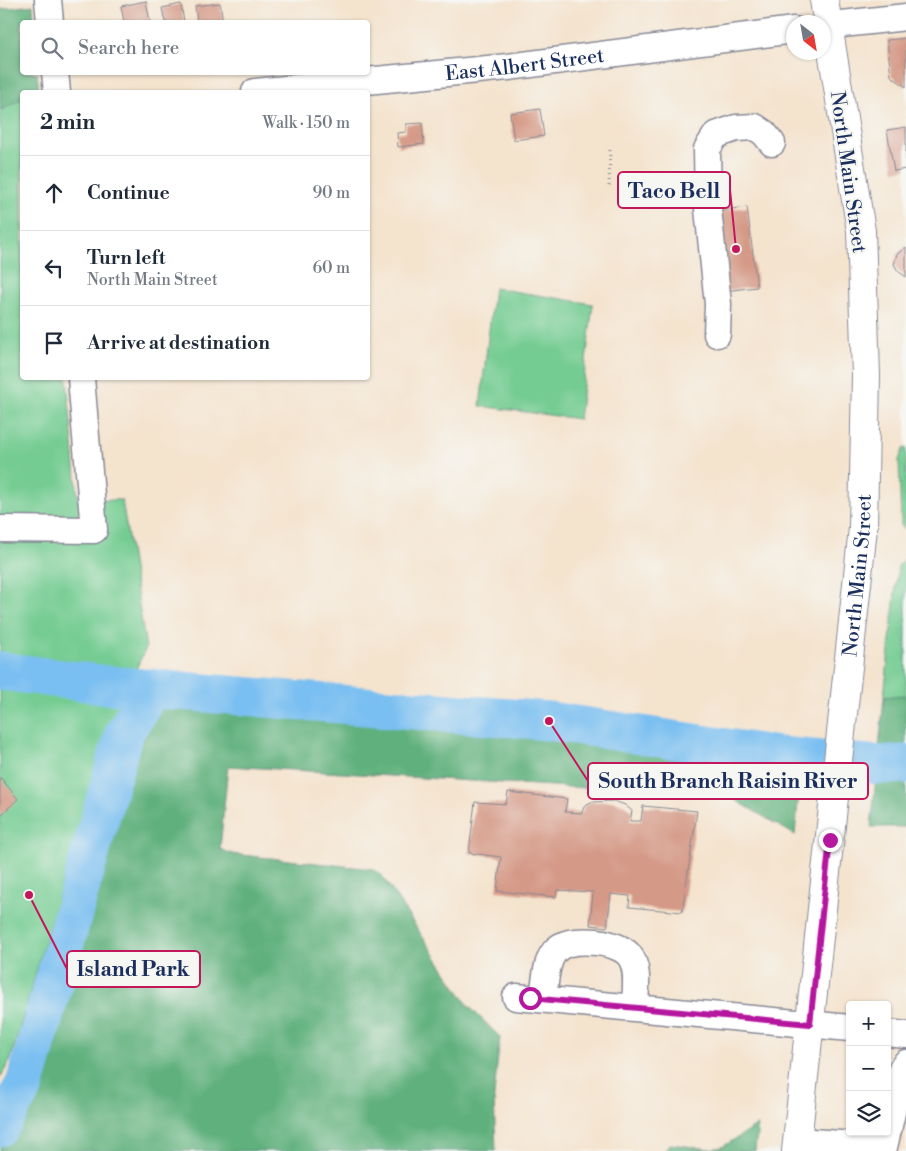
<!DOCTYPE html>
<html lang="en">
<head>
<meta charset="utf-8">
<style>
  :root { --surface:#fff; --page:#f2f2f3; --text:#1f2937; --muted:#747a83; --line:#e0e1e3 }
  body { margin:0; font-family:"Libre Bodoni",serif; background:var(--page); color:var(--text) }
  .controls { position:absolute; right:15px; bottom:15px; display:grid; overflow:hidden; border-radius:5px; box-shadow:0 1px 4px #0004 }
  .controls button { width:45px; height:45px; display:grid; place-items:center; padding:0; border:0; border-bottom:1px solid var(--line); background:var(--surface); color:var(--text); font:25px sans-serif }
  .compass { position:absolute; left:786px; top:15px; width:45px; height:45px; border-radius:50%; background:var(--surface); box-shadow:0 1px 4px #0004; rotate:149deg }
  .stop { position:absolute; width:15px; height:15px; margin:-11px; border:4px solid #b5179e; border-radius:50%; background:#fff }
  .stop.end { background:#b5179e; border-color:#fff; box-shadow:0 1px 5px #0008 }
  .list { margin:0; padding:0; list-style:none }
  h2 { display:flex; justify-content:space-between; align-items:center; height:65px; margin:0; padding:0 20px; font-size:21px }
  h2 small { font-size:16px; font-weight:400; color:var(--muted) }
  .list li { display:grid; grid-template-columns:32px 1fr auto; gap:15px; align-items:center; box-sizing:border-box; height:75px; padding:0 20px; border-top:1px solid var(--line) }
  .list b { display:block; font-size:19px; white-space:nowrap }
  .list p { margin:0; font-size:16px; white-space:nowrap; color:var(--muted) }
  .list em { font-size:16px; font-style:normal; color:var(--muted) }
  .icon { flex:none; width:28px; height:28px; fill:none; stroke:currentColor; stroke-width:2; stroke-linecap:round; stroke-linejoin:round }
  .map { position:relative; flex:none; width:906px; height:1151px; overflow:hidden }
  .search { position:absolute; background:var(--surface); box-shadow:0 1px 4px #0004; left:20px; top:20px; width:350px; height:55px; display:flex; align-items:center; gap:12px; box-sizing:border-box; padding:0 18px; border-radius:5px; color:var(--muted); font-size:19px }
  .panel { position:absolute; background:var(--surface); box-shadow:0 1px 4px #0004; left:20px; top:90px; width:350px; height:290px; border-radius:5px }
  .map>svg:first-child { display:block }
</style>
</head>
<body>
<div class="map">
<svg width="906" height="1151" viewBox="0 0 906 1151">
  <rect width="100%" height="100%" fill="#f6f6f2"/>
  <filter id="ink" filterUnits="userSpaceOnUse"><feTurbulence type="fractalNoise" baseFrequency=".02" numOctaves="2"/><feDisplacementMap in="SourceGraphic" scale="10" xChannelSelector="R" yChannelSelector="G"/><feConvolveMatrix kernelMatrix="1 2 1 2 8 2 1 2 1" color-interpolation-filters="sRGB"/></filter>
  <filter id="wash" filterUnits="userSpaceOnUse"><feTurbulence type="fractalNoise" baseFrequency=".0096" numOctaves="4" result="noise"/><feDisplacementMap in="SourceGraphic" scale="20" xChannelSelector="R" yChannelSelector="G"/><feGaussianBlur stdDeviation="1.12" result="paint"/><feColorMatrix in="noise" values="0 0 0 0 0 0 0 0 0 0 0 0 0 0 0 0 0 1.4 0 .05"/><feComposite in="paint" operator="in"/></filter>
  <g filter="url(#wash)">
    <rect width="100%" height="100%" fill="#f4e3cd"/>
    <g fill="#74cc92" stroke="#487e78">
      <polygon points="22,99 22,378 67,378 78,500 122,500 146,648 107,730 10,1061 0,1078 0,111"/>
      <polygon points="494,288 593,304 579,419 480,406"/>
      <polygon points="906,448 906,529 901,526 899,460 903,449"/>
      <polygon points="906,558 906,695 884,697 898,566"/>
    </g>
    <g fill="#5fb07c" stroke="#3d706d">
      <polygon points="33,5 34,22 22,22 22,72 37,73 39,91 22,92 22,99 0,110 0,9"/>
      <polygon points="152,688 549,721 802,758 795,835 730,797 228,766 220,849 232,854 373,869 383,877 468,1005 500,1037 494,1095 496,1151 0,1151 0,1127 25,1084 124,733"/>
      <polygon points="906,695 906,827 871,827 884,697"/>
      <polygon points="758,1125 755,1151 664,1151 670,1144 710,1149 722,1147"/>
    </g>
    <g fill="none" stroke-linecap="round" stroke-linejoin="round">
      <g stroke="#7abff1" stroke-width="39">
        <polyline points="0,671 107,685 549,721 779,756 879,765 906,764"/>
        <polyline points="0,1127 25,1084 124,733 152,688"/>
      </g>
    </g>
    <g id="blocks">
      <g fill="#d59a87">
        <polygon points="146,1 150,22 124,22 121,6"/>
        <polygon points="220,3 223,22 197,22 195,6"/>
        <polygon points="181,4 184,22 165,22 162,8"/>
        <polygon points="906,38 906,87 891,76 887,40"/>
        <polygon points="540,109 544,136 514,140 510,113"/>
        <polygon points="422,123 424,144 398,147 397,133 406,132 406,124"/>
        <polygon points="906,127 906,169 894,171 887,130"/>
        <polygon points="747,207 757,287 724,291 715,211"/>
        <polygon points="906,247 906,277 898,271 894,264 897,254"/>
        <polygon points="0,777 18,799 0,816"/>
        <polygon points="508,792 567,799 565,812 582,813 584,806 591,802 614,801 625,805 632,811 630,821 641,821 643,806 697,811 682,912 629,907 630,896 611,894 607,927 590,925 593,892 557,890 556,897 497,891 501,857 469,853 472,827 475,802 506,804"/>
      </g>
    </g>
  </g>
  <g filter="url(#ink)">
    <use href="#blocks" fill-opacity="0" stroke="#888996" stroke-width="1"/>
    <g fill="none" stroke-linecap="round" stroke-linejoin="round">
      <defs>
        <g id="minor">
          <polyline points="48,0 50,22"/>
          <polyline points="824,26 906,17"/>
          <polyline points="55,72 57,92"/>
          <path id="s1" d="M255 92 508 67 794 30"/>
          <polyline points="717,334 718,304 708,209 707,149 716,135 736,128 755,127 764,133 772,143"/>
          <polyline points="0,529 94,530 81,378"/>
          <polyline points="516,997 850,1028"/>
          <path d="M543 999C548 956 548 938 597 942 607 943 622 947 629 955 640 968 635 992 635 1007"/>
          <polyline points="887,1033 906,1035"/>
          <polyline points="797,1141 884,1147 902,1069 906,1063"/>
        </g>
        <g id="major">
          <path id="s2" d="M796 1151 863 528 866 375 861 231 824 0"/>
        </g>
      </defs>
      <use href="#minor" stroke="#888996" stroke-width="29"/>
      <use href="#major" stroke="#888996" stroke-width="30"/>
      <polyline stroke="#888996" stroke-width="3" stroke-dasharray="1 4" stroke-linecap="butt" points="609,186 610,150"/>
      <use href="#minor" stroke="#fff" stroke-width="26"/>
      <use href="#major" stroke="#fff" stroke-width="28"/>
    </g>
  </g>
  <g fill="none" stroke-linecap="round" stroke-linejoin="round" filter="url(#ink)">
    <polyline stroke="#b5179e" stroke-width="6" points="530,998 810,1024 830,840"/>
  </g>
  <g text-anchor="middle" stroke-width="4.5" stroke-linejoin="round" paint-order="stroke">
    <g font-size="20" fill="#1b2f5e" stroke="#f6f6f2">
      <text dy="7" stroke="none"><textPath href="#s1" startOffset="271">East Albert Street</textPath></text>
      <text transform="translate(849 172) rotate(82)" y="7">North Main Street</text>
      <text dy="7" stroke="none"><textPath href="#s2" startOffset="579">North Main Street</textPath></text>
    </g>
  </g>
  <path fill="none" stroke="#c2185b" stroke-width="2" d="M736 249L730 190M549 721L588 781M29 895L67 969"/>
  <g fill="#c2185b" stroke="#f6f6f2" stroke-width="2">
    <circle cx="736" cy="249" r="5"/>
    <circle cx="549" cy="721" r="5"/>
    <circle cx="29" cy="895" r="5"/>
  </g>
  <g fill="#f6f6f2" stroke="#c2185b" stroke-width="2">
    <rect x="618" y="172" width="112" height="36" rx="5"/>
    <rect x="588" y="763" width="280" height="36" rx="5"/>
    <rect x="67" y="951" width="133" height="36" rx="5"/>
  </g>
  <g font-size="21" text-anchor="middle" font-weight="bold" fill="#1b2f5e">
    <text x="674" y="198">Taco Bell</text>
    <text x="728" y="788">South Branch Raisin River</text>
    <text x="133" y="976">Island Park</text>
  </g>
</svg>
<div class="controls">
<button>+</button>
<button>−</button>
<button><svg class="icon" aria-label="layers" viewBox="0 0 24 24"><path d="M12 4l9 5-9 5-9-5zM3 14l9 5 9-5"/></svg></button>
</div>
<svg class="compass" viewBox="-18 -18 36 36"><path d="M0-13l5 13h-10z" fill="#e53935"/><path d="M0 13l5-13h-10z" fill="#747a83"/></svg>
<div class="stop" style="left:530px;top:998px"></div>
<div class="stop end" style="left:830px;top:840px"></div>
<div class="search"><svg class="icon" aria-label="search" viewBox="0 0 24 24"><circle cx="10" cy="10" r="6"/><path d="M15 15l6 6"/></svg>Search here</div>
<section class="panel">
<h2>2 min<small>Walk · 150 m</small></h2>
<ul class="list">
<li><svg class="icon" aria-label="ahead" viewBox="0 0 24 24"><path d="M12 20V5M6 11l6-6 6 6"/></svg><div><b>Continue</b></div><em>90 m</em></li>
<li><svg class="icon" aria-label="left" viewBox="0 0 24 24"><path d="M17 20v-9H6M10 6l-5 5 5 5"/></svg><div><b>Turn left</b><p>North Main Street</p></div><em>60 m</em></li>
<li><svg class="icon" aria-label="arrive" viewBox="0 0 24 24"><path d="M6 21V4h12l-3 4 3 4H6"/></svg><div><b>Arrive at destination</b></div></li>
</ul>
</section>
</div>
</body>
</html>
